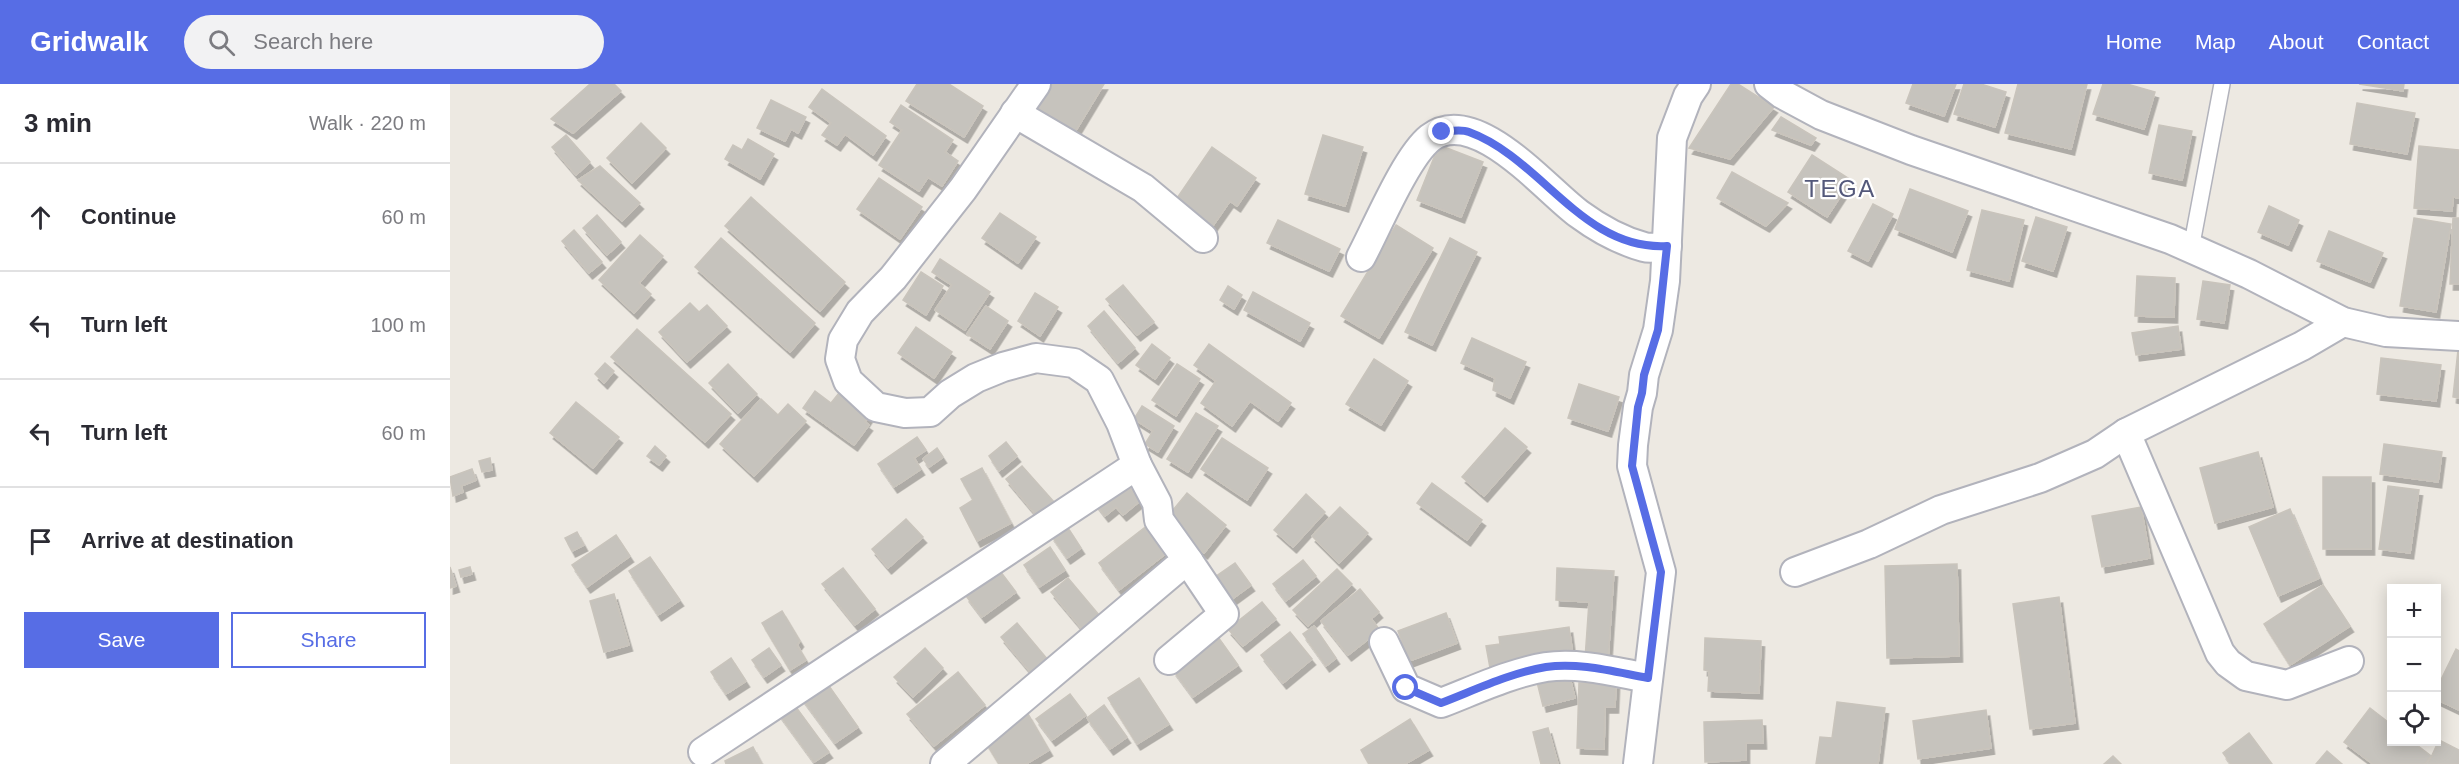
<!DOCTYPE html>
<html lang="en">
<head>
<meta charset="utf-8">
<style>
  :root { --surface:#fff; --page:#f2f2f3; --text:#2b2b33; --muted:#7c7c81; --line:#e1e1e2; --accent:#576de5 }
  body { margin:0; font-family:Arial,sans-serif; background:var(--page); color:var(--text) }
  .controls { position:absolute; right:18px; bottom:18px; display:grid; overflow:hidden; border-radius:0px; box-shadow:0 3px 15px #0003 }
  .controls button { width:54px; height:54px; display:grid; place-items:center; padding:0; border:0; border-bottom:2px solid var(--line); background:var(--surface); color:var(--text); font:30px sans-serif }
  .stop { position:absolute; width:18px; height:18px; margin:-14px; border:4px solid #576de5; border-radius:50%; background:#fff }
  .stop.end { background:#576de5; border-color:#fff; box-shadow:0 2px 6px #0008 }
  .list { margin:0; padding:0; list-style:none }
  h2 { display:flex; justify-content:space-between; align-items:center; height:78px; margin:0; padding:0 24px; font-size:26px }
  h2 small { font-size:20px; font-weight:400; color:var(--muted) }
  .list li { display:grid; grid-template-columns:39px 1fr auto; gap:18px; align-items:center; box-sizing:border-box; height:108px; padding:0 24px; border-top:2px solid var(--line) }
  .list b { display:block; font-size:22px; white-space:nowrap }
  .list em { font-size:20px; font-style:normal; color:var(--muted) }
  .actions { display:flex; gap:12px; padding:18px 24px }
  .actions a { flex:1; padding:14px 0; border:2px solid var(--accent); border-radius:0px; text-align:center; font-size:21px; color:var(--accent) }
  .actions .main { background:var(--accent); color:#fff }
  .icon { flex:none; width:33px; height:33px; fill:none; stroke:currentColor; stroke-width:2; stroke-linecap:round; stroke-linejoin:round }
  .map { position:relative; flex:none; width:2009px; height:680px; overflow:hidden }
  header { display:flex; align-items:center; gap:36px; box-sizing:border-box; height:84px; padding:0 30px; background:var(--accent); color:#fff }
  header strong { font-size:28px }
  nav { display:flex; gap:33px; margin-inline-start:auto; font-size:21px }
  .search { width:420px; height:54px; background:var(--page); display:flex; align-items:center; gap:15px; box-sizing:border-box; padding:0 21px; border-radius:33px; color:var(--muted); font-size:22px }
  main { display:flex }
  aside { flex:1; background:var(--surface) }
  .map>svg:first-child { display:block }
</style>
</head>
<body>
<header>
<strong>Gridwalk</strong>
<div class="search"><svg class="icon" aria-label="search" viewBox="0 0 24 24"><circle cx="10" cy="10" r="6"/><path d="M15 15l6 6"/></svg>Search here</div>
<nav><a>Home</a><a>Map</a><a>About</a><a>Contact</a></nav>
</header>
<main>
<aside>
<h2>3 min<small>Walk · 220 m</small></h2>
<ul class="list">
<li><svg class="icon" aria-label="ahead" viewBox="0 0 24 24"><path d="M12 20V5M6 11l6-6 6 6"/></svg><div><b>Continue</b></div><em>60 m</em></li>
<li><svg class="icon" aria-label="left" viewBox="0 0 24 24"><path d="M17 20v-9H6M10 6l-5 5 5 5"/></svg><div><b>Turn left</b></div><em>100 m</em></li>
<li><svg class="icon" aria-label="left" viewBox="0 0 24 24"><path d="M17 20v-9H6M10 6l-5 5 5 5"/></svg><div><b>Turn left</b></div><em>60 m</em></li>
<li><svg class="icon" aria-label="arrive" viewBox="0 0 24 24"><path d="M6 21V4h12l-3 4 3 4H6"/></svg><div><b>Arrive at destination</b></div></li>
</ul>
<div class="actions"><a class="main">Save</a><a>Share</a></div>
</aside>
<div class="map">
<svg width="2009" height="680" viewBox="0 0 2009 680">
  <defs>
    <filter id="shadow"><feDropShadow dx="3.5" dy="6" stdDeviation="0" flood-color="#0004"/></filter>
  </defs>
  <rect width="100%" height="100%" fill="#ede9e2"/>
  <g fill="#c6c3bd" stroke="#c9c4bc" stroke-width="1.5" filter="url(#shadow)">
    <polygon points="140,0 164,0 171,7 123,49 101,35"/>
    <polygon points="467,0 499,0 533,22 514,53 456,17"/>
    <polygon points="596,0 654,0 625,48 583,22"/>
    <polygon points="1281,0 1288,0 1324,23 1280,75 1239,64"/>
    <polygon points="1463,0 1506,0 1494,32 1456,19"/>
    <polygon points="1514,0 1531,0 1556,8 1545,43 1504,30"/>
    <polygon points="1568,0 1637,0 1621,65 1555,49"/>
    <polygon points="1653,0 1677,0 1705,8 1694,45 1643,30"/>
    <polygon points="1909,0 1954,0 1953,7"/>
    <polygon points="372,5 436,52 423,71 395,50 387,61 372,51 381,39 359,23"/>
    <polygon points="321,16 356,33 348,49 341,45 335,57 307,44"/>
    <polygon points="1907,19 1965,29 1957,70 1900,60"/>
    <polygon points="451,21 503,56 495,68 508,77 492,102 478,93 469,107 429,81 452,46 440,38"/>
    <polygon points="1331,33 1366,54 1361,61 1322,46"/>
    <polygon points="191,39 216,64 182,99 157,74"/>
    <polygon points="1709,41 1742,47 1732,96 1699,89"/>
    <polygon points="116,51 140,78 126,91 102,63"/>
    <polygon points="873,51 913,63 895,122 855,110"/>
    <polygon points="298,55 324,70 310,95 275,75 283,61 292,66"/>
    <polygon points="989,61 1033,78 1011,133 967,116"/>
    <polygon points="1969,62 2009,66 2009,114 2003,113 2002,127 1964,124"/>
    <polygon points="762,63 806,94 787,122 780,117 762,143 725,117"/>
    <polygon points="1362,71 1401,96 1377,133 1338,108"/>
    <polygon points="150,82 190,119 172,137 128,96"/>
    <polygon points="1282,88 1338,119 1316,142 1267,114"/>
    <polygon points="429,94 472,123 450,155 407,125"/>
    <polygon points="1460,105 1518,127 1502,168 1445,145"/>
    <polygon points="301,113 395,198 370,227 275,142"/>
    <polygon points="1423,120 1443,130 1418,177 1398,167"/>
    <polygon points="1819,122 1849,136 1838,161 1808,148"/>
    <polygon points="1532,126 1574,136 1559,197 1517,186"/>
    <polygon points="550,129 586,153 568,179 532,154"/>
    <polygon points="147,131 171,158 157,171 133,144"/>
    <polygon points="1586,133 1617,143 1603,187 1572,177"/>
    <polygon points="1964,134 2001,140 1986,228 1950,222"/>
    <polygon points="2003,134 2009,134 2009,200 2000,200"/>
    <polygon points="828,136 890,165 879,187 817,159"/>
    <polygon points="946,141 983,164 929,254 891,232"/>
    <polygon points="124,146 152,178 139,189 112,157"/>
    <polygon points="1879,147 1933,169 1920,198 1867,177"/>
    <polygon points="190,151 213,172 189,199 201,210 184,229 149,196"/>
    <polygon points="271,154 365,239 340,268 245,183"/>
    <polygon points="1000,154 1027,168 982,261 955,248"/>
    <polygon points="490,175 540,208 515,246 485,226 502,201 482,188"/>
    <polygon points="471,188 493,202 476,231 453,216"/>
    <polygon points="1687,192 1725,194 1724,233 1685,232"/>
    <polygon points="1753,197 1780,201 1774,239 1747,235"/>
    <polygon points="673,201 704,238 687,251 656,215"/>
    <polygon points="778,202 792,211 784,225 770,216"/>
    <polygon points="803,208 860,239 850,257 794,226"/>
    <polygon points="585,209 608,223 590,252 568,237"/>
    <polygon points="240,219 249,228 257,221 277,242 237,278 209,248"/>
    <polygon points="536,222 558,237 540,265 517,250"/>
    <polygon points="654,227 685,264 668,279 638,242"/>
    <polygon points="1728,242 1731,265 1686,271 1682,249"/>
    <polygon points="466,243 502,268 484,294 448,269"/>
    <polygon points="187,245 281,330 255,358 161,273"/>
    <polygon points="1022,254 1076,278 1060,314 1043,306 1045,294 1011,279"/>
    <polygon points="702,260 720,274 705,295 686,281"/>
    <polygon points="759,260 841,319 828,337 800,317 782,342 751,319 766,297 744,281"/>
    <polygon points="2008,266 2009,266 2009,314 2003,313"/>
    <polygon points="1931,274 1991,281 1986,317 1927,310"/>
    <polygon points="924,275 958,297 931,341 896,320"/>
    <polygon points="155,279 164,287 154,299 145,290"/>
    <polygon points="278,280 307,310 288,329 259,299"/>
    <polygon points="727,280 750,295 726,332 702,316"/>
    <polygon points="1129,300 1169,313 1158,347 1118,334"/>
    <polygon points="365,307 381,319 389,309 419,332 415,338 419,341 404,361 353,324"/>
    <polygon points="311,315 328,331 338,320 356,337 304,392 270,360"/>
    <polygon points="126,318 169,353 143,384 100,349"/>
    <polygon points="692,322 724,342 708,368 695,360 703,347 684,335"/>
    <polygon points="746,329 768,342 738,388 717,375"/>
    <polygon points="1055,344 1077,363 1034,412 1012,393"/>
    <polygon points="467,353 476,366 464,374 471,385 444,403 428,380"/>
    <polygon points="772,354 818,384 797,416 751,385"/>
    <polygon points="556,358 567,372 549,387 539,372"/>
    <polygon points="1934,360 1992,368 1988,398 1930,390"/>
    <polygon points="205,362 216,372 209,381 197,372"/>
    <polygon points="487,364 493,373 479,383 473,375"/>
    <polygon points="1808,368 1823,423 1765,439 1750,384"/>
    <polygon points="40,374 42,386 32,388 29,377"/>
    <polygon points="572,382 604,418 587,432 556,395"/>
    <polygon points="532,384 561,439 527,457 510,424 523,416 511,395"/>
    <polygon points="22,385 26,396 11,402 13,408 3,412 0,393"/>
    <rect x="1873" y="393" width="48" height="72"/>
    <polygon points="674,396 690,417 673,431 666,423 655,432 645,419"/>
    <polygon points="982,399 1032,436 1017,456 967,419"/>
    <polygon points="1938,402 1969,406 1960,469 1929,465"/>
    <polygon points="737,409 776,441 754,469 714,437"/>
    <polygon points="856,410 875,428 843,463 824,446"/>
    <polygon points="890,423 918,449 889,479 862,452"/>
    <polygon points="1691,423 1700,474 1652,483 1642,432"/>
    <polygon points="1840,425 1869,494 1828,512 1799,443"/>
    <polygon points="456,435 473,453 438,484 422,465"/>
    <polygon points="616,441 631,464 617,474 601,451"/>
    <polygon points="698,441 723,464 669,506 649,479"/>
    <polygon points="127,448 134,461 122,467 115,454"/>
    <polygon points="166,451 180,472 137,503 122,481"/>
    <polygon points="600,463 615,486 589,503 574,481"/>
    <polygon points="200,473 230,516 208,531 179,487"/>
    <polygon points="853,476 866,492 836,517 823,500"/>
    <polygon points="785,479 801,501 778,518 762,495"/>
    <polygon points="1507,480 1509,572 1437,574 1435,482"/>
    <polygon points="0,483 6,502 0,504"/>
    <polygon points="20,483 22,490 11,493 9,486"/>
    <polygon points="393,484 425,525 405,541 372,500"/>
    <polygon points="1107,484 1164,487 1158,576 1135,575 1139,518 1106,516"/>
    <polygon points="887,485 902,500 858,542 843,526"/>
    <polygon points="550,487 566,508 532,533 516,512"/>
    <polygon points="618,494 649,531 632,545 601,508"/>
    <polygon points="1873,501 1900,542 1840,581 1814,540"/>
    <polygon points="910,505 929,528 921,535 930,546 898,571 871,537"/>
    <polygon points="164,510 179,561 154,568 140,517"/>
    <polygon points="1609,513 1625,639 1580,645 1563,520"/>
    <polygon points="812,518 826,535 793,562 778,545"/>
    <polygon points="332,527 350,557 347,561 356,576 340,586 312,539"/>
    <polygon points="996,529 1007,559 959,577 948,547"/>
    <polygon points="567,539 598,576 582,590 551,553"/>
    <polygon points="864,542 886,574 876,582 853,550"/>
    <polygon points="1119,543 1123,572 1040,584 1036,562 1050,560 1049,553"/>
    <polygon points="840,548 862,575 833,599 811,571"/>
    <polygon points="768,553 788,581 743,613 723,586"/>
    <polygon points="1255,554 1311,557 1309,609 1258,607 1259,587 1254,586"/>
    <polygon points="319,564 331,581 314,593 302,576"/>
    <polygon points="475,564 493,584 463,613 444,593"/>
    <polygon points="2006,565 2009,567 2009,626 1986,615 1986,606"/>
    <polygon points="281,574 296,597 276,610 261,588"/>
    <polygon points="508,588 535,621 484,662 457,630"/>
    <polygon points="1119,590 1125,614 1093,622 1087,598"/>
    <polygon points="689,594 719,640 687,660 658,614"/>
    <polygon points="374,595 408,643 385,659 351,613"/>
    <polygon points="1129,599 1166,599 1165,623 1155,623 1154,665 1127,664"/>
    <polygon points="620,610 636,631 602,656 586,635"/>
    <polygon points="340,615 379,668 364,678 326,626"/>
    <polygon points="1387,618 1435,624 1428,680 1366,680 1370,653 1382,654"/>
    <polygon points="654,621 677,653 660,665 637,634"/>
    <polygon points="1920,624 1942,641 1942,658 1963,658 1981,672 1975,680 1923,680 1894,658"/>
    <polygon points="1536,626 1541,664 1468,675 1463,637"/>
    <polygon points="578,630 599,666 576,680 549,680 535,657"/>
    <polygon points="960,635 979,666 955,680 919,680 911,666"/>
    <polygon points="1312,636 1313,659 1296,659 1296,676 1255,678 1254,638"/>
    <polygon points="1098,644 1108,680 1091,680 1083,648"/>
    <polygon points="1799,649 1822,680 1781,680 1773,669"/>
    <polygon points="1989,656 2009,666 2009,680 1978,680"/>
    <polygon points="303,663 312,680 276,680 275,677"/>
    <polygon points="1877,667 1892,680 1866,680"/>
    <polygon points="1663,672 1671,680 1654,680"/>
  </g>
  <g fill="none" stroke-linecap="round" stroke-linejoin="round">
    <defs>
      <polyline id="service" points="1741,165 1772,0"/>
      <g id="minor">
        <polyline points="1319,0 1332,10 1371,31 1461,66 1720,155 1799,190 1893,238 1936,248 2009,252"/>
        <polyline points="565,29 693,104 753,154"/>
        <path d="M911 173C927 143 956 73 980 54 1025 19 1096 106 1129 130 1148 144 1172 157 1194 163 1201 165 1210 163 1217 162"/>
        <polyline points="1676,349 1770,569 1778,579 1796,592 1837,601 1899,577"/>
        <polyline points="1345,488 1419,460 1491,426 1590,394 1645,370 1676,349 1852,262 1893,238"/>
        <path d="M934 558 956 604 991 619C1025 606 1060 589 1096 583 1129 578 1165 588 1198 594"/>
        <polyline points="719,576 774,530 739,478"/>
        <polyline points="253,668 687,381 671,339 649,296 624,279 586,274 553,283 526,294 500,310 480,328 455,329 426,323 398,297 390,275 393,256 410,228 443,194 513,105 586,0"/>
        <polyline points="495,680 726,485 739,478 709,436 707,419 687,381"/>
        <polyline points="1188,680 1211,488 1182,382 1183,361 1188,323 1192,309 1194,291 1208,246 1215,197 1222,54 1238,12 1246,0"/>
      </g>
    </defs>
    <use href="#service" stroke="#b2b3bc" stroke-width="18"/>
    <use href="#minor" stroke="#b2b3bc" stroke-width="32"/>
    <use href="#service" stroke="#fff" stroke-width="15"/>
    <use href="#minor" stroke="#fff" stroke-width="28"/>
  </g>
  <g fill="none" stroke-linecap="round" stroke-linejoin="round">
    <path stroke="#576de5" stroke-width="8" d="M956 604 991 619C1025 606 1060 589 1096 583 1129 578 1165 588 1198 594L1211 488 1182 382 1188 323 1192 309 1194 291 1208 246 1217 162C1133 167 1091 74 1019 48 1011 45 1001 47 992 48"/>
  </g>
  <g text-anchor="middle" stroke-width="4.5" stroke-linejoin="round" paint-order="stroke">
    <g font-size="24" letter-spacing="1.5" fill="#53587a" stroke="#fff">
      <text x="1390" y="113">TEGA</text>
    </g>
  </g>
</svg>
<div class="controls">
<button>+</button>
<button>−</button>
<button><svg class="icon" aria-label="locate" viewBox="0 0 24 24"><circle cx="12" cy="12" r="6"/><path d="M12 2v4M12 18v4M2 12h4M18 12h4"/></svg></button>
</div>
<div class="stop" style="left:956px;top:604px"></div>
<div class="stop end" style="left:992px;top:48px"></div>
</div>
</main>
</body>
</html>
